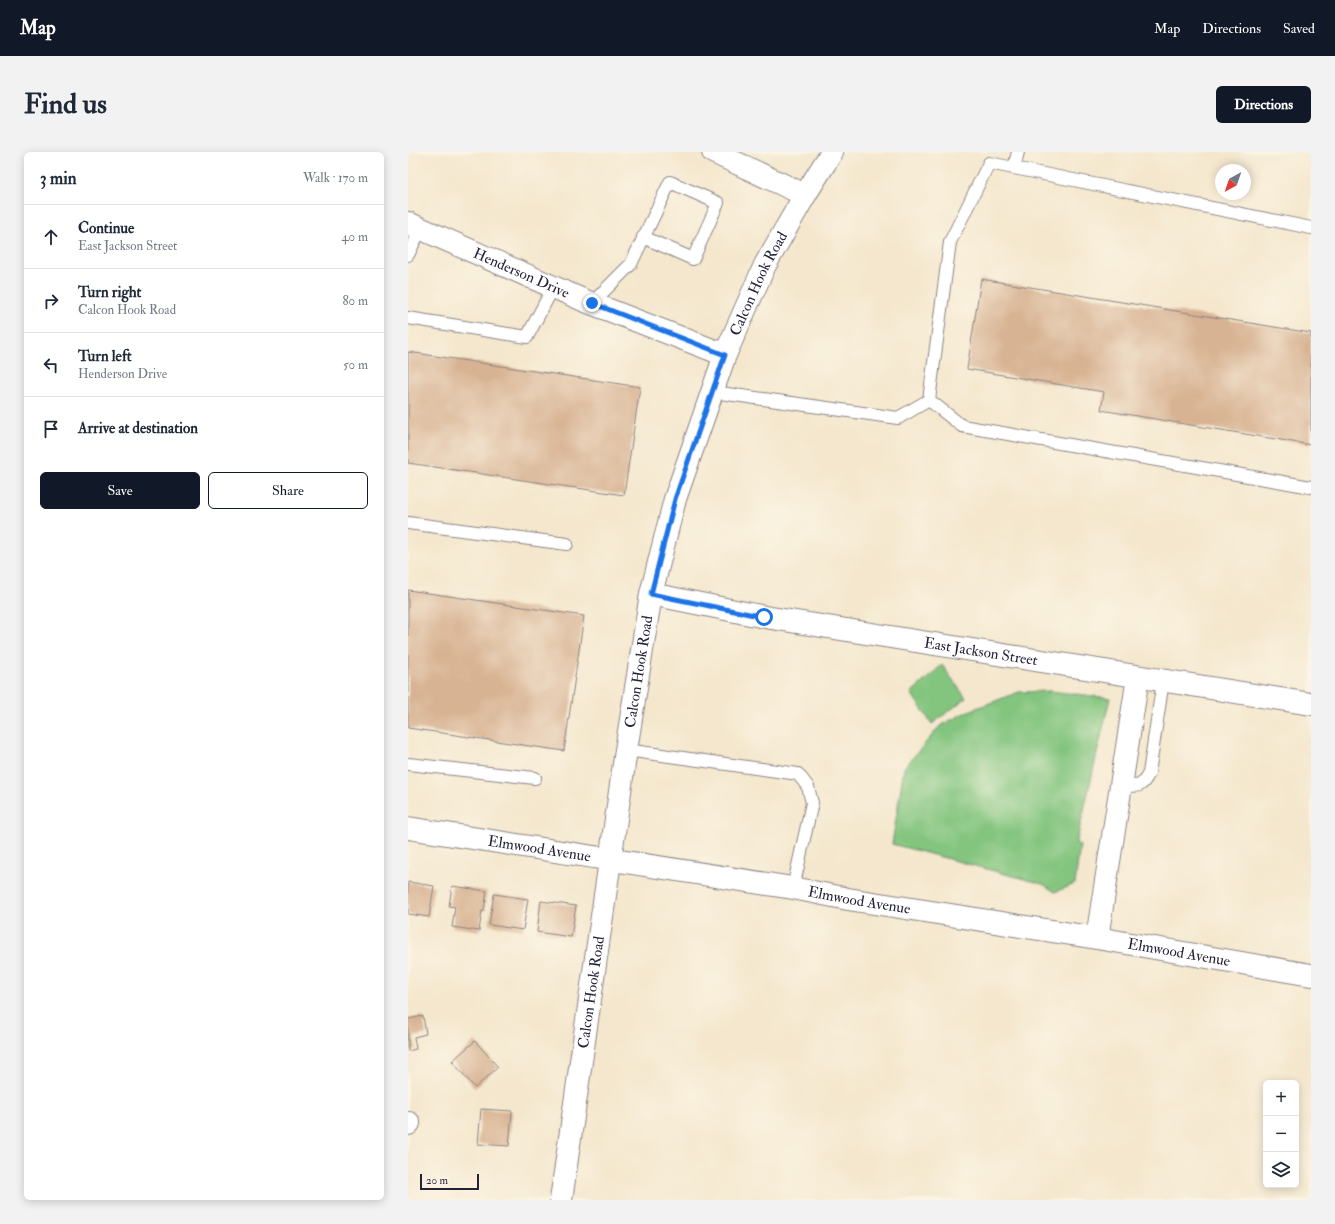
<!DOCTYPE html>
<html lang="en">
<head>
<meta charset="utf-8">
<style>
  :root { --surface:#fff; --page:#f2f2f3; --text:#1f2937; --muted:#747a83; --line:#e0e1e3; --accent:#111827 }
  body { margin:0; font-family:"IM FELL Double Pica",serif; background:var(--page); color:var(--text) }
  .controls { position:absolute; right:12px; bottom:12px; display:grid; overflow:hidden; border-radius:6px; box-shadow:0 2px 10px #0003 }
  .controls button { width:36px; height:36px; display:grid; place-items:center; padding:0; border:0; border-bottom:1px solid var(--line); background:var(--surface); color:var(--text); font:20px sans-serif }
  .compass { position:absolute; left:807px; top:12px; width:36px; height:36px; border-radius:50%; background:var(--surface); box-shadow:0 2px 10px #0003; rotate:220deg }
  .scale { position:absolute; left:12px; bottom:10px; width:59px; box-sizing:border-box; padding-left:4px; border:2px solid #22223b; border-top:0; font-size:11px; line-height:14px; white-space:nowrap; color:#22223b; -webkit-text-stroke:3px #fcf5e5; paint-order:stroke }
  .stop { position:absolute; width:12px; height:12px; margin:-9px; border:3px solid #1a73e8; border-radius:50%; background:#fff }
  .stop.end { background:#1a73e8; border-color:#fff; box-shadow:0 1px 4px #0008 }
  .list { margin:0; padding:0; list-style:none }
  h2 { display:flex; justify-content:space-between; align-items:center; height:52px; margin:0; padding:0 16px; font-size:17px }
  h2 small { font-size:13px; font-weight:400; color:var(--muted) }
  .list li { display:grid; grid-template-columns:26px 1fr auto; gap:12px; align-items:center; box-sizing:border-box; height:64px; padding:0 16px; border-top:1px solid var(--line) }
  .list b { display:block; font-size:15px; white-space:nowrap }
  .list p { margin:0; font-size:13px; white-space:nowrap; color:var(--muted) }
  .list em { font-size:13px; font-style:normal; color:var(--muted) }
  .actions { display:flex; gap:8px; padding:12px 16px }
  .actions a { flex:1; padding:9px 0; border:1px solid var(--accent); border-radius:6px; text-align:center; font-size:14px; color:var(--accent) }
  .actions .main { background:var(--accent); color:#fff }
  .icon { flex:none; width:22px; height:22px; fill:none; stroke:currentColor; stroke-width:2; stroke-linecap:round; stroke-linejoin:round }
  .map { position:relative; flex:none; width:903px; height:1048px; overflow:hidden; border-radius:6px }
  header { display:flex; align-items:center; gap:24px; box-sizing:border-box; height:56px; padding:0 20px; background:var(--accent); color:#fff }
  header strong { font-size:19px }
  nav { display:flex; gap:22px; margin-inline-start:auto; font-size:14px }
  .intro { display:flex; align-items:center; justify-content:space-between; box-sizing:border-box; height:96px; padding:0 24px }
  h1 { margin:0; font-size:28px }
  .button { padding:10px 18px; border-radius:6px; background:var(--accent); color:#fff; font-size:14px; font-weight:700 }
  main { display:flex; gap:24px; padding:0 24px }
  aside { flex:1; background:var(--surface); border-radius:6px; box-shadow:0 2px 10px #0003 }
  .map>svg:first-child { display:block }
</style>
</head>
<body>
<header>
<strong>Map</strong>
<nav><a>Map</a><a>Directions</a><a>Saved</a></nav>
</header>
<div class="intro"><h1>Find us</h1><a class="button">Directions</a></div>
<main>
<aside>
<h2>3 min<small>Walk · 170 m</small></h2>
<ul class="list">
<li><svg class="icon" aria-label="ahead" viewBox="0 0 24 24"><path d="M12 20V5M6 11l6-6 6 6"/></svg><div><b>Continue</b><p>East Jackson Street</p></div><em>40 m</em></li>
<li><svg class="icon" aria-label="right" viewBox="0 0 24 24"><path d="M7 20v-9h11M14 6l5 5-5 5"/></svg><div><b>Turn right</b><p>Calcon Hook Road</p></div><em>80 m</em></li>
<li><svg class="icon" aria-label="left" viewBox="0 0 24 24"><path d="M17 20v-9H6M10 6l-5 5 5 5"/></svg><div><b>Turn left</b><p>Henderson Drive</p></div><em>50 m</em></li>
<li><svg class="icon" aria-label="arrive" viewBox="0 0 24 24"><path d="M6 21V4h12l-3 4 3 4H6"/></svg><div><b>Arrive at destination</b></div></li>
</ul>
<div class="actions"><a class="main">Save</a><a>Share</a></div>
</aside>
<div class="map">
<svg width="903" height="1048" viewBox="0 0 903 1048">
  <rect width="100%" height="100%" fill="#fcf5e5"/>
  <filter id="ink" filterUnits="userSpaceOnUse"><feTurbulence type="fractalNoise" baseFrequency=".025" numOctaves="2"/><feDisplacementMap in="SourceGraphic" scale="8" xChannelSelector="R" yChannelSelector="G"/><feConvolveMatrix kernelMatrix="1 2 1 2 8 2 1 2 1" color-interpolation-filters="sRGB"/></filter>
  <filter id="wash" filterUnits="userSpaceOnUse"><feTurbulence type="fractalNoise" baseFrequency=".012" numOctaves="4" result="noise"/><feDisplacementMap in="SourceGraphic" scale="16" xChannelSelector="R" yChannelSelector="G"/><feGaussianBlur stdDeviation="0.9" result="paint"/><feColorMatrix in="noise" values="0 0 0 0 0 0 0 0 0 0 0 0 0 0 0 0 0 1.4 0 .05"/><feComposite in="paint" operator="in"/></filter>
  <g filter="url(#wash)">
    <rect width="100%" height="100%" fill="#f4e7cd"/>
    <g fill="#83c57f" stroke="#52745d">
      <polygon points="534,513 558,546 524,572 503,541"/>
      <polygon points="642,539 702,546 668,692 672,693 667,732 647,740 635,732 484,692 496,616 532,574 558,560 611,540"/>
    </g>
    <g id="blocks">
      <g fill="#d8b393">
        <polygon points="573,127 903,181 903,293 693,258 696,240 559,217"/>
        <polygon points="0,200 232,235 216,343 0,311"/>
        <polygon points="0,438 176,464 156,599 0,576"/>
        <polygon points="0,730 26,734 21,765 0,762"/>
        <polygon points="44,734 79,739 76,759 74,759 71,779 44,775 47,755 41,754"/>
        <polygon points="86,742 120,747 115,778 81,773"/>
        <polygon points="133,749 168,754 163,785 129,780"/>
        <polygon points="15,864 18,882 6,885 8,897 0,899 0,867"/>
        <polygon points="67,889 90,915 67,936 44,909"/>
        <polygon points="73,957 104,959 101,994 70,992"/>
      </g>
    </g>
  </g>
  <g filter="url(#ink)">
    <use href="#blocks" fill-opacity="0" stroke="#8b8484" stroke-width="1"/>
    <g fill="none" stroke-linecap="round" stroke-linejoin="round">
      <defs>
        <g id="lane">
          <polyline points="610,0 606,16 903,76"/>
          <polyline points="606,16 581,11 542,90 521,248 554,274 903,335"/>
          <polyline points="0,103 13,76"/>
          <polyline points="184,151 223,112 262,30 310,51 285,107 235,85"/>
          <polyline points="0,166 119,185 146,134"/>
          <polyline points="305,240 490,266 521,248"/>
          <polyline points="0,371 159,392"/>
          <polyline points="218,598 390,622 400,635 404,651 385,736"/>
          <polyline points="0,612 127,626"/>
          <path d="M713 633C730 634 733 637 741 621L755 529"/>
        </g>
        <g id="street">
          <polyline points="305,0 397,43"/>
          <path id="s1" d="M0 71 175 148 317 203"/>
          <path id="s2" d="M243 442 357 465 903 552"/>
          <path id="s3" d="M0 676 385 736 440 747 689 786 903 823"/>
          <polyline points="689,786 730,525"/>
          <polyline points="0,972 1,971"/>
        </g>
        <g id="secondary">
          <path id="s4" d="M153 1048 218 598 243 442 267 347 317 203 357 113 397 43 424 0"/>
        </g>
      </defs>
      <use href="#lane" stroke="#8b8484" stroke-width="14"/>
      <use href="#street" stroke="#8b8484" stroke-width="24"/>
      <use href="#secondary" stroke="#8b8484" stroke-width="24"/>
      <use href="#lane" stroke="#fff" stroke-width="12"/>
      <use href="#street" stroke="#fff" stroke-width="22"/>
      <use href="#secondary" stroke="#fff" stroke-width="22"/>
    </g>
  </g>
  <g fill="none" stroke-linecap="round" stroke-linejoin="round" filter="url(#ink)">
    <polyline stroke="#1a73e8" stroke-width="5" points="184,151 317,203 267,347 243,442 356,465"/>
  </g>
  <g text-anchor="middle" stroke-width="4" stroke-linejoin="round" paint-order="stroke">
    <g font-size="15" fill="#22223b" stroke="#fcf5e5">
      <text dy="5" stroke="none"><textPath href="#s1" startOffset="124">Henderson Drive</textPath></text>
      <text dy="5" stroke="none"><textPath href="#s4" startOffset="942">Calcon Hook Road</textPath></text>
      <text dy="5" stroke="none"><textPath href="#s2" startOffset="335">East Jackson Street</textPath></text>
      <text dy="5" stroke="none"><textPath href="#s4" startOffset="534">Calcon Hook Road</textPath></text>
      <text dy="5" stroke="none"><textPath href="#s3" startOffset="133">Elmwood Avenue</textPath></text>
      <text dy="5" stroke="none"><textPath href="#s3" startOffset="457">Elmwood Avenue</textPath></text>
      <text dy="5" stroke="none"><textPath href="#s3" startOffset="781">Elmwood Avenue</textPath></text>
      <text dy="5" stroke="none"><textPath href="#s4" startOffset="210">Calcon Hook Road</textPath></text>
    </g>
  </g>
</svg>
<div class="controls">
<button>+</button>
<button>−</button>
<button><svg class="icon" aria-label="layers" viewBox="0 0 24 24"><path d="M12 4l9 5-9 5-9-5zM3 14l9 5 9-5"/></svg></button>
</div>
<svg class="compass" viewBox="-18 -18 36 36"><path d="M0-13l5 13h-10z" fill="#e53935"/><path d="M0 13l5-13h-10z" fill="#747a83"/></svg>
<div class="scale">20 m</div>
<div class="stop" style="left:356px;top:465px"></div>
<div class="stop end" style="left:184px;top:151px"></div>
</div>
</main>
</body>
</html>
